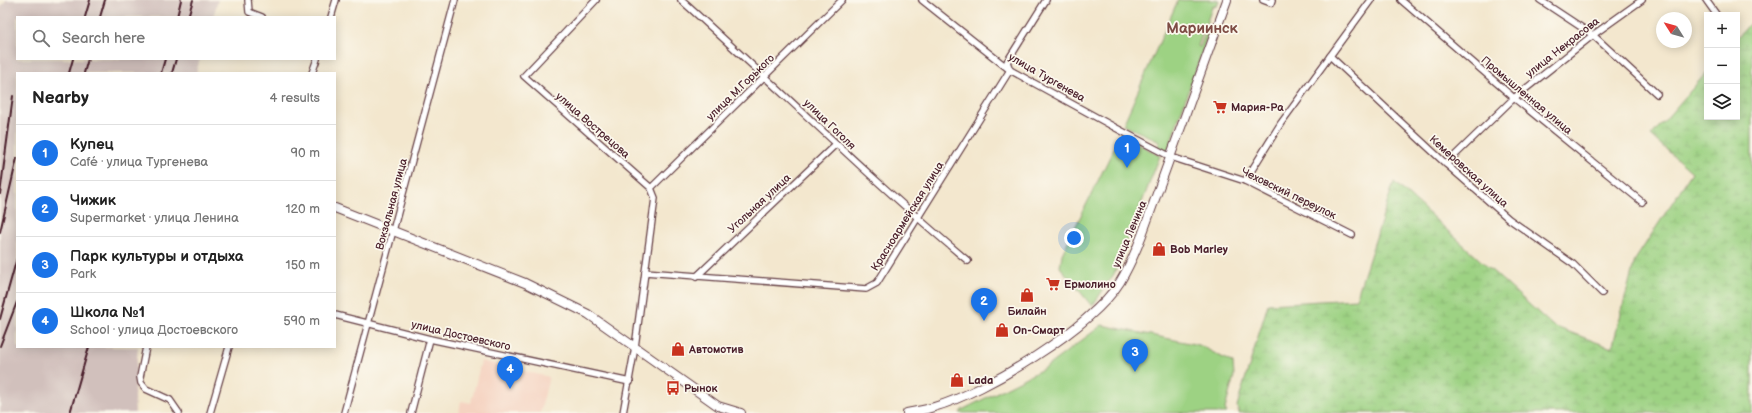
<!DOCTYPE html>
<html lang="en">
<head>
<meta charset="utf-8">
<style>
  :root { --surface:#fff; --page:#f6f6f6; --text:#222; --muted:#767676; --line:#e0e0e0; --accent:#1a73e8 }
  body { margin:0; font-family:"Balsamiq Sans",sans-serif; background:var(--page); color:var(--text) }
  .controls { position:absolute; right:12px; top:12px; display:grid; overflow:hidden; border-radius:0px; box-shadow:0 2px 10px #0003 }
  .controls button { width:36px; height:36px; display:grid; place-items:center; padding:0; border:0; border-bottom:1px solid var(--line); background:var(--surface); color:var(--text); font:20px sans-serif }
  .compass { position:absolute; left:1656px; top:12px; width:36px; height:36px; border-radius:50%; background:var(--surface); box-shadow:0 2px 10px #0003; rotate:307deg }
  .you { position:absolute; left:1074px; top:238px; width:14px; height:14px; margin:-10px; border:3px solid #fff; border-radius:50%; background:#1a73e8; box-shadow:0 0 0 6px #1a73e833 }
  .badge { display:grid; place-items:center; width:26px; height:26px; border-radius:50%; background:var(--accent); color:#fff; font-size:13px; font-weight:700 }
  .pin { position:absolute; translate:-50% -33px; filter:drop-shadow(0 1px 2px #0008) }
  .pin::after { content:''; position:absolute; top:21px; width:14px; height:12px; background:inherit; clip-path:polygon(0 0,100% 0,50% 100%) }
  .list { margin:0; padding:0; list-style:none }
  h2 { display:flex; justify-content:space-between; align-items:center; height:52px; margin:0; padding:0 16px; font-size:17px }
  h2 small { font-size:13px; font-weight:400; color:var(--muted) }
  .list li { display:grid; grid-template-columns:26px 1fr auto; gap:12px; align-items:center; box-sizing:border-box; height:56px; padding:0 16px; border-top:1px solid var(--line) }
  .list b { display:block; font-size:15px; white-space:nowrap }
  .list p { margin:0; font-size:13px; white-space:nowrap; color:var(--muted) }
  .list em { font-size:13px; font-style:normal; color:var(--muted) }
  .icon { flex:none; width:22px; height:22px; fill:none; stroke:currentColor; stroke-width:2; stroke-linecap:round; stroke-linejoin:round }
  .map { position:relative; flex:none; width:1752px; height:413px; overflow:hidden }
  .search { position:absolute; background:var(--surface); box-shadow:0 2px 10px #0003; left:16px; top:16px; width:320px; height:44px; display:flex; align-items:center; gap:10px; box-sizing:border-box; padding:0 14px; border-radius:0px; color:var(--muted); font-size:15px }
  .panel { position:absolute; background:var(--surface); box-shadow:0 2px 10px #0003; left:16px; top:72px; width:320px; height:276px; border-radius:0px }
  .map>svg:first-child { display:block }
</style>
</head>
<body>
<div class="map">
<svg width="1752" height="413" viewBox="0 0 1752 413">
  <defs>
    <pattern id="wetland-marsh" width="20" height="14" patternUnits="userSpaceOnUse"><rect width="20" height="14" fill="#9dd283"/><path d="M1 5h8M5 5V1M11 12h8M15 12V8" fill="none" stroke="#89b471"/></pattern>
  </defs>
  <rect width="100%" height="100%" fill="#fbf7ec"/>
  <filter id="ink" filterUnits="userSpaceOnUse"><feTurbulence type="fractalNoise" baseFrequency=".025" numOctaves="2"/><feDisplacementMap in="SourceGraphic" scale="8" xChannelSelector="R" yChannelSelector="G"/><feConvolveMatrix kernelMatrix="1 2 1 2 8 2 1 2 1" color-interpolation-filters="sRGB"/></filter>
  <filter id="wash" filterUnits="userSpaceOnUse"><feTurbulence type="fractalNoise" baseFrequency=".012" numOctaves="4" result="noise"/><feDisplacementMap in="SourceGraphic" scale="16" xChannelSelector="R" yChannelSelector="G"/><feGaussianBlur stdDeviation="0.9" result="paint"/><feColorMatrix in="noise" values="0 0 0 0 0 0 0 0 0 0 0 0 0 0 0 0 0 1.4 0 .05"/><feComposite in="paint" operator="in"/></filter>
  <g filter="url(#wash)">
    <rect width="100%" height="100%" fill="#f3e7ce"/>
    <polygon fill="#f5d3c1" points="481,361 549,377 540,413 459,413 461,401 471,403"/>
    <polygon fill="#d1c0bc" points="6,0 218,0 213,17 17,17 17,59 200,59 196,73 17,73 17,347 138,347 134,397 135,413 0,413 0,9"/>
    <g fill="#9dd283" stroke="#747857">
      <polygon points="1178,0 1219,0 1217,6 1213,5 1198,46 1200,47 1206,31 1209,32 1167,152 1158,147 1160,141 1123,125"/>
      <polygon points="1121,134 1160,156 1114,274 1093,305 1091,305 1060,267 1062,254"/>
      <polygon points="1102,325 1199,345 1233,363 1234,376 1225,409 1227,413 960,413 962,410 1045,368"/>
    </g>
    <polygon fill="url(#wetland-marsh)" stroke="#747857" points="1752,21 1752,413 1239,413 1237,406 1268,304 1356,299 1394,182 1553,326 1612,348 1635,260 1692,172 1651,136 1707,72 1707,117 1737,117 1737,38"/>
  </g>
  <g filter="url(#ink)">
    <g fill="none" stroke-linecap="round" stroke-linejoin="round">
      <defs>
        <g id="street">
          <polyline points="248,0 249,12 262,17"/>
          <polyline points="596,0 524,76 651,188 655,198 635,347 623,413"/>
          <path d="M681 0C777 86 869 178 968 261"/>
          <polyline points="922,0 1010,70 1116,128 1171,157 1245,181 1352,235"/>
          <polyline points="1263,0 1271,3 1272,0"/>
          <polyline points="1401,0 1514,98 1642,202"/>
          <polyline points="1540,0 1593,35 1657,94"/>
          <polyline points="1706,0 1716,14"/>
          <polyline points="331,17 336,0"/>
          <polyline points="1330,56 1446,164 1509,219 1573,264 1602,293"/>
          <polyline points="312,73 317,59"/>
          <polyline points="1446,164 1514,98 1593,35 1642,0"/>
          <polyline points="1245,181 1281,123 1371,0"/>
          <polyline points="651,188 842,0"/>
          <polyline points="645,272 866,289 877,283 1010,70 1007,62 1046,0"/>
          <polyline points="696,277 836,144"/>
          <polyline points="335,315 430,339 630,382"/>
          <polyline points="146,347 140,377 141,383 146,389 170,400 179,413"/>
          <polyline points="210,413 229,347"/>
          <polyline points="344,413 455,0"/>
          <polyline points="411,413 430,339"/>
        </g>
        <g id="secondary">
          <polyline points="335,208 525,283 588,314 718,406 741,413"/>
          <path d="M907 413C916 411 925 410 934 407 986 392 1091 328 1120 282 1129 267 1136 251 1142 235L1227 0"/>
        </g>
      </defs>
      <use href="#street" stroke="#633d43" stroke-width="8"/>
      <use href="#secondary" stroke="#633d43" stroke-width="10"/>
      <use href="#street" stroke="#fff" stroke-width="5.5"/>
      <use href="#secondary" stroke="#fff" stroke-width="8"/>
      <g stroke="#4a1f2b" stroke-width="2">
        <polyline points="85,17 90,0"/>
        <polyline points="100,17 105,0"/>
        <polyline points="177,17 181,0"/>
        <polyline points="188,17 193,0"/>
        <polyline points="69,73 73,59"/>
        <polyline points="84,73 88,59"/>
        <polyline points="161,73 165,59"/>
        <polyline points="172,73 176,59"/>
        <polyline points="0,194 13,96"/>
        <polyline points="0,232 17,158"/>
        <polyline points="0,319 17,258"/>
        <polyline points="0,346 17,302"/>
        <polyline points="70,413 89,347"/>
      </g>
    </g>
  </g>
  <defs>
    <symbol id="supermarket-bare" viewBox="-9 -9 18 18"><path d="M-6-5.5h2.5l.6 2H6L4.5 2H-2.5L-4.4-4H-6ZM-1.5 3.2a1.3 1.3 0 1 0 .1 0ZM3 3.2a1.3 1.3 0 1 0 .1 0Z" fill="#c8321e" stroke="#fbf7ec" stroke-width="2.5" paint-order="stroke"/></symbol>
    <symbol id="shop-bare" viewBox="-9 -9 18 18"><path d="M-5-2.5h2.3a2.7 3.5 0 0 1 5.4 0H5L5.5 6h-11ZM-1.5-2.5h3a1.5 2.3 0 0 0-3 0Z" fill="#c8321e" stroke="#fbf7ec" stroke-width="2.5" paint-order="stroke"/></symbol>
    <symbol id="bus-bare" viewBox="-9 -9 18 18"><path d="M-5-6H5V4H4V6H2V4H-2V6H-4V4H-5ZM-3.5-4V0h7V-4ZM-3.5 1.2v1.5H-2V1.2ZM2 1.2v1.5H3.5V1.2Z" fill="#c8321e" stroke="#fbf7ec" stroke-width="2.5" paint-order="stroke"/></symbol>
  </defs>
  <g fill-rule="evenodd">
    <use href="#supermarket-bare" x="1210" y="97" width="20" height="20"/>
    <use href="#shop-bare" x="1149" y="239" width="20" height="20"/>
    <use href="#supermarket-bare" x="1043" y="274" width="20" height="20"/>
    <use href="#shop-bare" x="1017" y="285" width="20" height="20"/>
    <use href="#shop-bare" x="992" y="320" width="20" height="20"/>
    <use href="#shop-bare" x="668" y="339" width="20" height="20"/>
    <use href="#shop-bare" x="947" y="370" width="20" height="20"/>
    <use href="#bus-bare" x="663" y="378" width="20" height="20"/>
  </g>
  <g text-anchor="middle" stroke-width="3.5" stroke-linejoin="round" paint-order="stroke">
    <g font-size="11" fill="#4a1f2b" stroke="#fbf7ec">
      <text transform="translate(1562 47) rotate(-38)" y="4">улица Некрасова</text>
      <text transform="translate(1047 77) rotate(30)" y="4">улица Тургенева</text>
      <text transform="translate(740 87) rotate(-44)" y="4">улица М.Горького</text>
      <text transform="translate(1527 95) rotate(40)" y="4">Промышленная улица</text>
      <text transform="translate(830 124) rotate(44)" y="4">улица Гоголя</text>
      <text transform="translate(593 125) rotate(41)" y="4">улица Вострецова</text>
      <text transform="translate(1469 171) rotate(42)" y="4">Кемеровская улица</text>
      <text transform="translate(1289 193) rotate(26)" y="4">Чеховский переулок</text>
      <text transform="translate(759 203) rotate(-43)" y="4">Угольная улица</text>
      <text transform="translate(391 204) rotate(-75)" y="4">Вокзальная улица</text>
      <text transform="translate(907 216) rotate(-58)" y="4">Красноармейская улица</text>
      <text transform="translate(1129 234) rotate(-67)" y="4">улица Ленина</text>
      <text transform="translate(461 335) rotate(13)" y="4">улица Достоевского</text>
    </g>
    <g font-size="11" font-weight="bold" fill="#4a1f2b" stroke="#fbf7ec" text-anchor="start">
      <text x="1231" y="111">Мария-Ра</text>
      <text x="1170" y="253">Bob Marley</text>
      <text x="1064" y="288">Ермолино</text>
      <text x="1027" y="315" text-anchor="middle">Билайн</text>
      <text x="1013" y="334">On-Смарт</text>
      <text x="689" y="353">Автомотив</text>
      <text x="968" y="384">Lada</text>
      <text x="684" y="392">Рынок</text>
    </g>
    <g font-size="15" font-weight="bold" fill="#7e4c44" stroke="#fbf7ec">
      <text x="1202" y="33">Мариинск</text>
    </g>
  </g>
</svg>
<div class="controls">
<button>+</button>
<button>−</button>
<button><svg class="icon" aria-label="layers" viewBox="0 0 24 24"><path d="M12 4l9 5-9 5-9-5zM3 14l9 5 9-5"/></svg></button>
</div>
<svg class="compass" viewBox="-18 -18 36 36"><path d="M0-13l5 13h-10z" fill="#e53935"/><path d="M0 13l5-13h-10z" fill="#767676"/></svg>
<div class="you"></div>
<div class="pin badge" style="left:1127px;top:168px">1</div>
<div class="pin badge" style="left:984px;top:321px">2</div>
<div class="pin badge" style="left:1135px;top:372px">3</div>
<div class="pin badge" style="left:510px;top:389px">4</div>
<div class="search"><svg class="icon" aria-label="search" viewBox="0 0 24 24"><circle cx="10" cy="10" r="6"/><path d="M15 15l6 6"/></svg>Search here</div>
<section class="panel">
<h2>Nearby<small>4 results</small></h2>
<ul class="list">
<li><span class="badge">1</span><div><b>Купец</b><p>Café · улица Тургенева</p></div><em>90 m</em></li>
<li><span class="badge">2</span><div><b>Чижик</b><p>Supermarket · улица Ленина</p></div><em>120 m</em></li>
<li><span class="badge">3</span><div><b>Парк культуры и отдыха</b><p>Park</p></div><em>150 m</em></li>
<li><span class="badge">4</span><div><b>Школа №1</b><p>School · улица Достоевского</p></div><em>590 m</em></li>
</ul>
</section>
</div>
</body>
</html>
